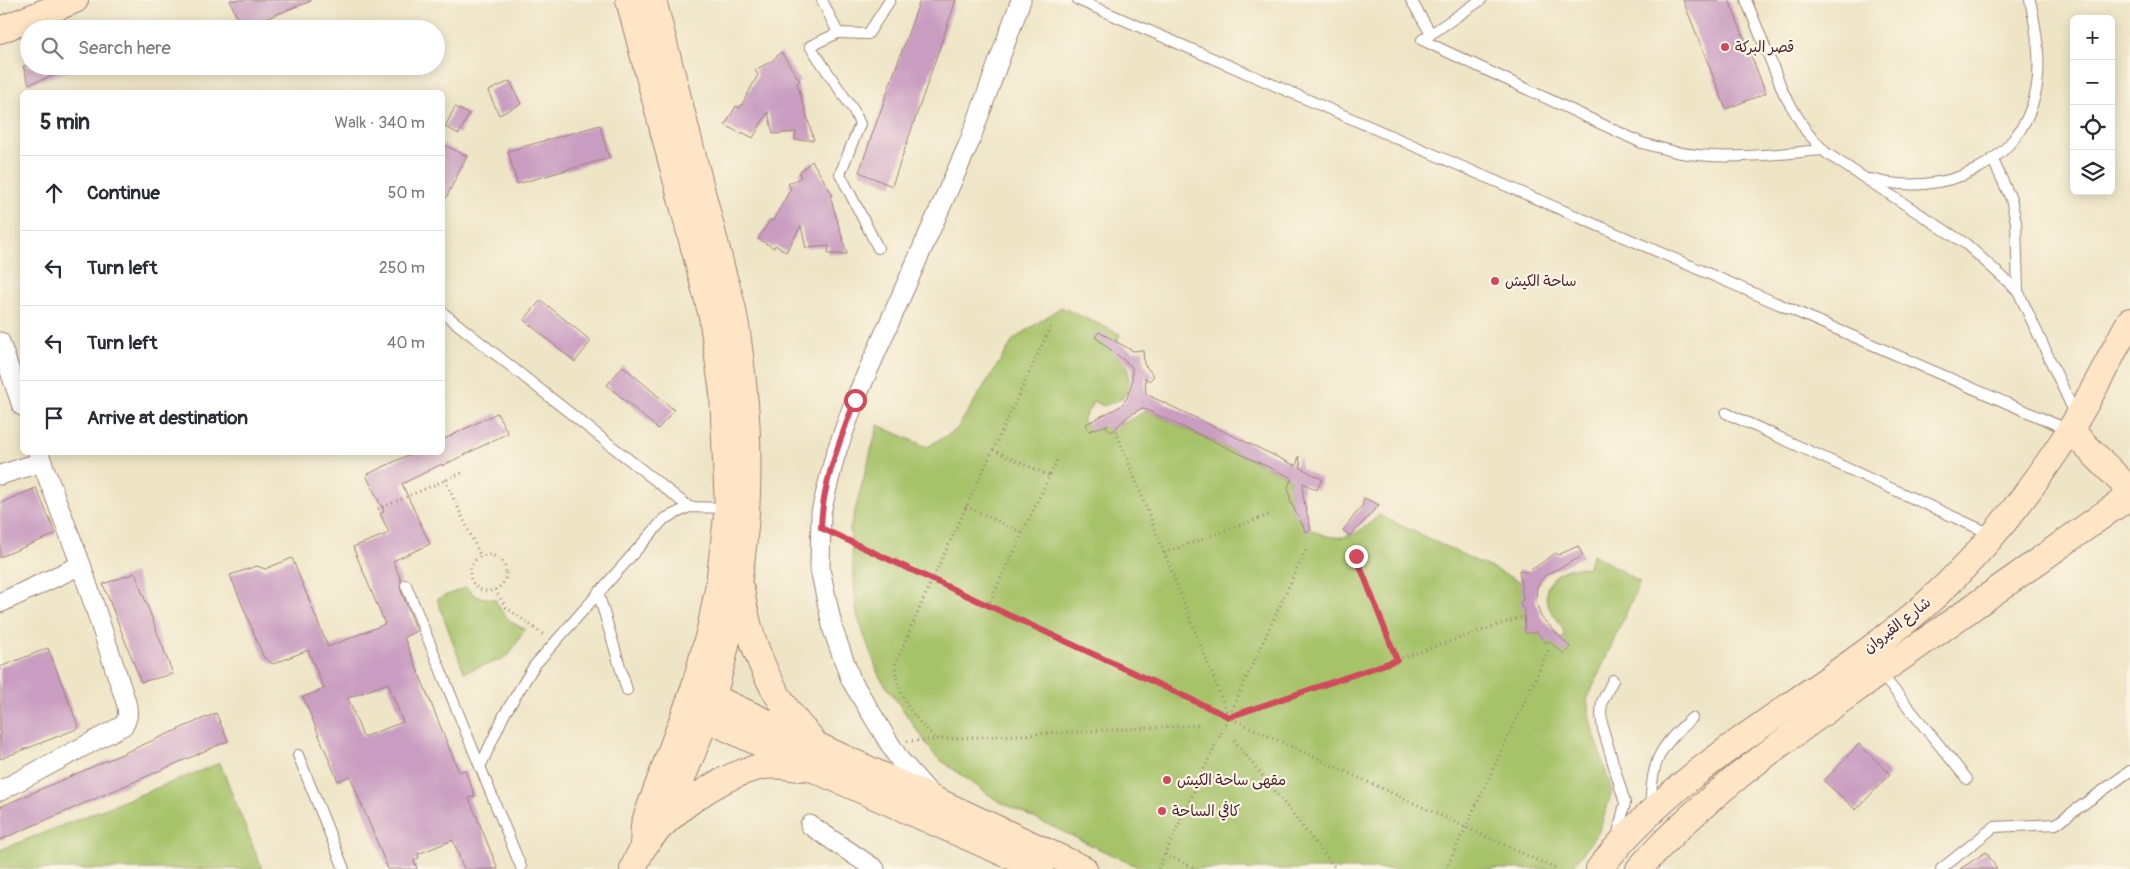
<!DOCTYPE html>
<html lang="en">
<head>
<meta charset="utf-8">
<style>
  :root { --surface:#fff; --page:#f7f7f7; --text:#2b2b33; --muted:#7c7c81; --line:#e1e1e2 }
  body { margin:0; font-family:Pangolin,"Playpen Sans Arabic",sans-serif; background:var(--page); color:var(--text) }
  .controls { position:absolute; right:15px; top:15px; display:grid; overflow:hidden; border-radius:8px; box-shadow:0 2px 12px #0003 }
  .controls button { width:45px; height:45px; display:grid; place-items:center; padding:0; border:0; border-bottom:1px solid var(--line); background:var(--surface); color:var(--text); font:25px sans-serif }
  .stop { position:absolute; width:15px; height:15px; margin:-11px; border:4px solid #d1495b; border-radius:50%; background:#fff }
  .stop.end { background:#d1495b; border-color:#fff; box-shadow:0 1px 5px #0008 }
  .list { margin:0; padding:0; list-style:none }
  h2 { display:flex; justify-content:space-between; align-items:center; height:65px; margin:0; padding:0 20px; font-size:21px }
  h2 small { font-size:16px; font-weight:400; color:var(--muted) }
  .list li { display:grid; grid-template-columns:32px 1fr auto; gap:15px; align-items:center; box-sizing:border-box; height:75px; padding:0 20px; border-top:1px solid var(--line) }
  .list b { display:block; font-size:19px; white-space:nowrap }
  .list em { font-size:16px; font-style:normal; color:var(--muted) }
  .icon { flex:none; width:28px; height:28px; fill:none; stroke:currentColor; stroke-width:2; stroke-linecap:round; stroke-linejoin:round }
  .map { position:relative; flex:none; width:2130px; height:869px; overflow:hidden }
  .search { position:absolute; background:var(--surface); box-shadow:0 2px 12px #0003; left:20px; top:20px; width:425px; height:55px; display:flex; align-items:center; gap:12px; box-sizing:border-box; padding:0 18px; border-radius:28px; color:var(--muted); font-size:19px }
  .panel { position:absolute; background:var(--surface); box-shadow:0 2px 12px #0003; left:20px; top:90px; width:425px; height:365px; border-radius:8px }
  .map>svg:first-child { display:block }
</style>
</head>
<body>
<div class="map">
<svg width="2130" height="869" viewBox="0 0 2130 869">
  <rect width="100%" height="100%" fill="#fcf5e5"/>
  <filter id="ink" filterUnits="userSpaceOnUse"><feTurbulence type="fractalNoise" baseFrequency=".02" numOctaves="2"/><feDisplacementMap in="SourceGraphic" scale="10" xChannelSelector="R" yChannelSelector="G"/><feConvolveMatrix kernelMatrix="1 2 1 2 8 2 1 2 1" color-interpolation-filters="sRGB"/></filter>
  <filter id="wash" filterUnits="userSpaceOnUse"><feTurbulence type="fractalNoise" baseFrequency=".0096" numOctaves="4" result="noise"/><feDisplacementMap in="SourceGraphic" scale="20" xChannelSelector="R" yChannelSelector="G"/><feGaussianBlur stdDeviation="1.12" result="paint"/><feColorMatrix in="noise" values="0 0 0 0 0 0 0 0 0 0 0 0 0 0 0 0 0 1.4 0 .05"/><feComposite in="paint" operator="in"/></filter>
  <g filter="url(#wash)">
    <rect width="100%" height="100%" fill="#eee5c6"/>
    <g fill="#a7c36a" stroke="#78714a">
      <path d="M1061 307 1120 334 1113 352 1128 367 1129 384 1127 392 1121 399 1103 406 1094 401 1082 421C1100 436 1129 422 1146 410L1290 478C1290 487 1289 500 1292 508 1300 529 1330 543 1351 535 1361 531 1371 522 1379 515L1525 584 1527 609 1559 641 1564 635C1563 623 1553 616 1548 605 1542 591 1551 575 1565 570 1571 567 1581 568 1588 567L1593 554 1640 582 1587 700 1591 724 1612 792 1599 831 1571 869H1142L998 801 936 757 879 676 857 615 850 529 878 425 927 447 956 430 1014 339Z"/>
      <path d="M466 587 477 597 495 599C502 614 509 623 525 629L510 654 501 660 464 672 437 599Z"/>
      <polygon points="220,763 262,869 0,869 0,850"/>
    </g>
    <g id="blocks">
      <g fill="#c99dc1" fill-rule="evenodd">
        <polygon points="230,0 311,0 311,1 241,28"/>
        <polygon points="920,0 956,0 892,186 859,172"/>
        <polygon points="1683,0 1729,0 1766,93 1726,109"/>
        <polygon points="781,52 800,81 797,83 814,140 795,140 796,132 773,134 768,112 753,138 742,132 741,134 725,125 736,106 740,108 758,75 755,70 772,61"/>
        <polygon points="23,66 74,66 74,69 29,84"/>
        <polygon points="510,81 521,104 499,115 488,91"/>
        <polygon points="455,107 469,114 459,134 445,127"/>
        <polygon points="600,125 609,158 517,184 508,151"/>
        <polygon points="442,144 467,156 442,206"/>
        <polygon points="812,161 833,195 830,196 847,254 828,254 829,246 806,248 801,226 786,252 775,245 774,248 758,239 770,220 773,221 791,188 788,184 801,177 799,173"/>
        <polygon points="541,300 591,341 575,362 524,320"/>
        <polygon points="1099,332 1133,351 1143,350 1144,364 1154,376 1149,381 1145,377 1146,394 1296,466 1299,456 1301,468 1322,479 1317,490 1303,483 1303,497 1311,530 1306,532 1291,503 1288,487 1292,478 1142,408 1127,417 1112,432 1106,427 1107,425 1089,431 1086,424 1121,406 1127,398 1132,382 1132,367 1095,337"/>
        <polygon points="623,366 674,410 658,429 607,385"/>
        <path d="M497 413 508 433 442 466V464L402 484 430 544 393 561 401 580 400 588 417 631 404 637 459 772 465 770 475 796 469 798 498 869H464L453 840 418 854 419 858 414 860 417 869H388L350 776 338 781 303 697 324 689 308 650 273 664 264 658 230 575 257 566 265 569 292 558 328 647 385 624 353 547 389 533 380 513 384 512 366 475 415 452H442V440ZM388 683 403 722 363 737 348 698Z"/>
        <polygon points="36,488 56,534 0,557 0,503"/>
        <polygon points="1364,498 1379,505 1350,536 1343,530 1362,506"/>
        <polygon points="1578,546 1583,556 1545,575 1537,587 1536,601 1541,617 1570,647 1564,654 1549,641 1546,643 1536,631 1536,633 1525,633 1524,610 1519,603 1523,600 1519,570 1528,572 1556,553 1558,555"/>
        <polygon points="135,573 173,674 141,682 103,584"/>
        <polygon points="48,648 79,728 0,759 0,667"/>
        <polygon points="216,713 228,741 0,840 0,807"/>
        <polygon points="1859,744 1890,774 1856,810 1824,781"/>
        <polygon points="1986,852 1997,869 1960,869"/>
      </g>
    </g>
  </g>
  <g filter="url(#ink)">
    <use href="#blocks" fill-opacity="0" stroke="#9c8278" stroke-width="1"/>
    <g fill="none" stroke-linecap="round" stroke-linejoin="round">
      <defs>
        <g id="service">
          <polyline points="822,0 838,33 868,34 890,0"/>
          <polyline points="1078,0 2069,430"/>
          <polyline points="1411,0 1431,34"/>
          <polyline points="1746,0 1784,94 1806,131 1826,153 1966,244 2018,291 2076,416"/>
          <polyline points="838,33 810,46 854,111 860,124 840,174 878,248"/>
          <path d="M1422 40 1642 143C1653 146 1664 149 1676 152 1724 161 1775 154 1823 150"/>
          <polyline points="1422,40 1481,0"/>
          <polyline points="1993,160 2011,199 2016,222 2018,291"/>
          <path d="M1871 179C1941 198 2020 167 2036 91 2042 62 2036 28 2030 0"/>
          <polyline points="442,312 689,507"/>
          <polyline points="1726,413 1991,534"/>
          <polyline points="406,585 521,867"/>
          <polyline points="598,592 627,690"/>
          <polyline points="1881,674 1967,779"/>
          <polyline points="1613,680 1602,702 1601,714 1603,729 1625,803 1617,838"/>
          <polyline points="298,755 344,869"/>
          <polyline points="480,767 504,715 534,666 664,519 689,507 727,508"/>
          <path d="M1650 808C1653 761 1656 750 1692 718"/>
          <polyline points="1941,869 1994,827 2056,824 2130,771"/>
        </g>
        <g id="minor">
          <polyline points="0,342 22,406"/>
          <polyline points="0,475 42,462"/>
          <polyline points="0,603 81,565"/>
          <path d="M0 791 124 725C129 716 128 709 125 699L81 565 38 452"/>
          <polyline points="931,795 899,759 851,680 833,630 820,569 821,512 835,456 855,400 969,143 1021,0"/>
          <polyline points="810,825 875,869"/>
        </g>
        <g id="secondary">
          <polyline points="629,0 712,316 723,393 728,508 719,584 710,630 694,689 649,810 644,825 643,848"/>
          <path d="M653 0 724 278C736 311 739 348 743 382 755 493 743 589 713 696 700 739 680 781 664 823"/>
          <polyline points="0,30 75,0"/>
          <polyline points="2070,430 2130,490"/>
          <path d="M741 590C750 646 770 697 811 738"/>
          <polyline points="697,690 1084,869"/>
          <polyline points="689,710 816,770 1040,869"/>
          <path d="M633 869C636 862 639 854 643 848 667 813 724 772 766 766 777 764 789 767 801 768"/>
          <path d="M1599 869C1685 758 1819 697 1924 606 1980 556 2030 493 2070 430 2092 395 2110 357 2130 321"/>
          <path d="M1639 869C1708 791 1795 733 1879 673 1963 615 2046 555 2130 496"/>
        </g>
      </defs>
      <use href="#service" stroke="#9c8278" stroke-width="12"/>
      <use href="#minor" stroke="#9c8278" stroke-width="21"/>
      <use href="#secondary" stroke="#9c8278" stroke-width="28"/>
      <g stroke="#9c8278" stroke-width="3" stroke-dasharray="1 4" stroke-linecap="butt">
        <polyline points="1116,431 1229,717 1522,617"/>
        <polyline points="993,450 1050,476"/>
        <polyline points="445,480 481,557"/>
        <polyline points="966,506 1023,533"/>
        <polyline points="378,509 462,473"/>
        <polyline points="837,536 1556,869"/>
        <polyline points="1164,553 1271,514"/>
        <circle cx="488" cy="573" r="18"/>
        <polyline points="1356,556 1397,660"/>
        <polyline points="495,590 506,607 545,636"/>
        <polyline points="988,606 1058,458"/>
        <path d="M938 740C914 719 897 697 895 665L932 580 1051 326"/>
        <polyline points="1234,740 1336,869"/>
        <polyline points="907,741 1199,725"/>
        <polyline points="1165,854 1197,869"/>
        <polyline points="1158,869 1306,549"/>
        <polyline points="1446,869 1550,647"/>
      </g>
      <use href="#service" stroke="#fff" stroke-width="10"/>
      <use href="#minor" stroke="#fff" stroke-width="19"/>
      <use href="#secondary" stroke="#fde5c5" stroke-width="26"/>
    </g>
  </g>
  <g fill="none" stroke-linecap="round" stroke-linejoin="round" filter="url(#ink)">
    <path stroke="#d1495b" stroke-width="6" d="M855 400C840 441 822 484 821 528L1229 717 1397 660 1356 556"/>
  </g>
  <g fill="#d1495b" stroke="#fcf5e5" stroke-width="2">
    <circle cx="1725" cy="47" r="5"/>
    <circle cx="1495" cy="281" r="5"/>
    <circle cx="1167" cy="780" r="5"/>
    <circle cx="1162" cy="811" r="5"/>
  </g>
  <g text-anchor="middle" stroke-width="4.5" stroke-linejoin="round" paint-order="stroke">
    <g font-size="15" fill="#4a1f2b" stroke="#fcf5e5" text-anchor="start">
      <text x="1735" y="52">قصر البركة</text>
      <text x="1505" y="286">ساحة الكيش</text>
      <text x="1177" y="785">مقهى ساحة الكيش</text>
      <text x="1172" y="816">كافي الساحة</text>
    </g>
    <g font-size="15" fill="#4a1f2b" stroke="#fcf5e5">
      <text transform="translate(1897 625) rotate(-38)" y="5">شارع القيروان</text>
    </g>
  </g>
</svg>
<div class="controls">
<button>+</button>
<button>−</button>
<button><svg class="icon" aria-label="locate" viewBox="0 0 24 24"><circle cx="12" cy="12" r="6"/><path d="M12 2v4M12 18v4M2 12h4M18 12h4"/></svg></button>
<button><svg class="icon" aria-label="layers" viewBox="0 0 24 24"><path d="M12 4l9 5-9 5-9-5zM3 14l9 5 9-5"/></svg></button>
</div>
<div class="stop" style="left:855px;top:400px"></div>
<div class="stop end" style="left:1356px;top:556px"></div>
<div class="search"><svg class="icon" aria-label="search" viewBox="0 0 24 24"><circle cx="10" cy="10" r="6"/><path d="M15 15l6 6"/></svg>Search here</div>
<section class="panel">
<h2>5 min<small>Walk · 340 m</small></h2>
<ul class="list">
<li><svg class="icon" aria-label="ahead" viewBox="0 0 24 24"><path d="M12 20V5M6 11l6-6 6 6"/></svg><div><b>Continue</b></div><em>50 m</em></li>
<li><svg class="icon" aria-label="left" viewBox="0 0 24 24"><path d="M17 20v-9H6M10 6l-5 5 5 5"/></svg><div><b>Turn left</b></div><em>250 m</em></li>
<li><svg class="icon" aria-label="left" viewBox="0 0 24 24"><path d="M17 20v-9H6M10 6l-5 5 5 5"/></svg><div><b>Turn left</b></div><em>40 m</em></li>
<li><svg class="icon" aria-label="arrive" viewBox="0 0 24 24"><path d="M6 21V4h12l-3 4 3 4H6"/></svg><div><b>Arrive at destination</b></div></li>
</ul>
</section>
</div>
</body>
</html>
